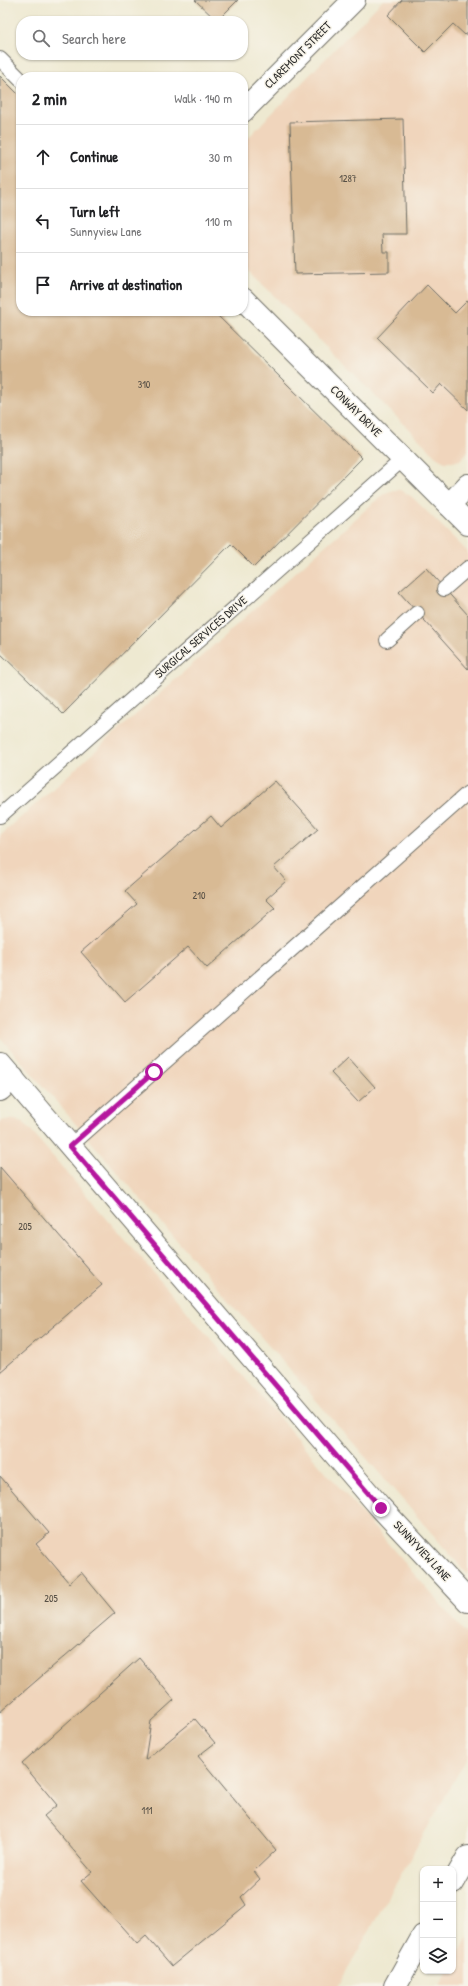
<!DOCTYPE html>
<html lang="en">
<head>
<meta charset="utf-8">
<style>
  :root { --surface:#fff; --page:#f6f6f6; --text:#202124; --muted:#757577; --line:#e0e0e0 }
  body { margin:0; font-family:"Patrick Hand",sans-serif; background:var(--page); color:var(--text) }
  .controls { position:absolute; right:12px; bottom:12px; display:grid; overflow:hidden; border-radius:8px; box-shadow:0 1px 3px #0004 }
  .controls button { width:36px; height:36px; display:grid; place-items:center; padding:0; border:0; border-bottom:1px solid var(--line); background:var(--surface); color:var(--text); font:20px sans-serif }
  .stop { position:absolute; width:12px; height:12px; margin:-9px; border:3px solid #b5179e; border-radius:50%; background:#fff }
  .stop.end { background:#b5179e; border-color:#fff; box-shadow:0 1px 4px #0008 }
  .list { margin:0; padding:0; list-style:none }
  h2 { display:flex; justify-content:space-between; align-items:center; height:52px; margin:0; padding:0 16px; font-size:17px }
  h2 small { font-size:13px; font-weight:400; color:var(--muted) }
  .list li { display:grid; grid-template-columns:26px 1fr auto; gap:12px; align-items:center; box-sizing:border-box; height:64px; padding:0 16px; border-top:1px solid var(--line) }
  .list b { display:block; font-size:15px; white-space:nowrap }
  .list p { margin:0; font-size:13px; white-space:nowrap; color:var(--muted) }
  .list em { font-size:13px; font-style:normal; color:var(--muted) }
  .icon { flex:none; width:22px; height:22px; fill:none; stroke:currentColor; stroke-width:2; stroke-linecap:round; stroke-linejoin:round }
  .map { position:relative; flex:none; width:468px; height:1986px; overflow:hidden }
  .search { position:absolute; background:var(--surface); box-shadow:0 1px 3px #0004; left:16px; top:16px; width:232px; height:44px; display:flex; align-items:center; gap:10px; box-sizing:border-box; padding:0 14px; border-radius:16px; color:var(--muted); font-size:15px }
  .panel { position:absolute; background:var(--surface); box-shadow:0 1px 3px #0004; left:16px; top:72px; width:232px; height:244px; border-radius:16px }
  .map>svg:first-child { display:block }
</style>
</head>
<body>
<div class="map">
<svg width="468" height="1986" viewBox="0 0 468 1986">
  <rect width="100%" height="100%" fill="#f7f3e8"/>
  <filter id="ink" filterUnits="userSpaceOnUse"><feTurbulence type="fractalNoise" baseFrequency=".025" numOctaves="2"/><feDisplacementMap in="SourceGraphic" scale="8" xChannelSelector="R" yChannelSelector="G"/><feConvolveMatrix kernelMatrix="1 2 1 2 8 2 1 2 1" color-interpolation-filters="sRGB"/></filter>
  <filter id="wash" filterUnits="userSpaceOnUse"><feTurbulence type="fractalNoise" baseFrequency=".012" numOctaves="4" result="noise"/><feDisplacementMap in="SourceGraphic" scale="16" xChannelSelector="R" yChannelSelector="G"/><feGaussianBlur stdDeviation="0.9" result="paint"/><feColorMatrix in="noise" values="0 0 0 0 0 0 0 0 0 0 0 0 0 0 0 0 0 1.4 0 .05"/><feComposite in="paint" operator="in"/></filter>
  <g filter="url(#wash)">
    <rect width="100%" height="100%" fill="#eee9d1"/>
    <g fill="#f0d5bc">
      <polygon points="383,0 468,0 468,452 460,460 453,462 445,462 439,459 243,265 243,143"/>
      <polygon points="395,490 401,490 412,497 468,552 468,1575 0,1037 0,836 381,496 388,492"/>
      <polygon points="11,1119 23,1122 468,1636 468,1756 338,1986 0,1986 0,1121"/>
      <polygon points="468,1937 468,1986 440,1986 448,1971 453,1971 453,1963"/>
    </g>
    <g id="blocks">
      <g fill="#d8ba94">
        <polygon points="195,0 238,0 217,21"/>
        <polygon points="402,0 468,0 468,33 465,35 453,24 425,52 388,15"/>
        <polygon points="0,76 21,97 21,311 213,311 362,458 254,567 231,544 63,714 0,653"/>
        <polygon points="403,119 406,234 382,234 383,252 389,252 389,272 295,274 290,122"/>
        <polygon points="427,285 455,313 468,300 468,410 441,384 433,393 377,338"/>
        <polygon points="426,568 468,615 468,669 399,592"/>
        <polygon points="275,781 318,829 274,867 286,881 266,899 275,908 207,968 188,947 125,1002 81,952 137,904 125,891 211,816 221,828"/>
        <polygon points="348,1057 375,1087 358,1102 331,1073"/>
        <polygon points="0,1167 102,1285 0,1372"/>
        <polygon points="0,1476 49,1533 36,1544 69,1583 81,1572 115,1613 0,1712"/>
        <polygon points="139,1658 174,1700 151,1721 145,1760 195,1719 215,1743 198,1756 276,1850 254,1871 260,1879 241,1897 246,1905 172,1966 146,1936 137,1944 81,1881 92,1872 44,1816 57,1805 22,1763"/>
      </g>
    </g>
  </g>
  <g filter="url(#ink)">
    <use href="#blocks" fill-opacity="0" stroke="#6f6e65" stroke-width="1"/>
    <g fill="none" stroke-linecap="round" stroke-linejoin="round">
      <defs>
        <g id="lane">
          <polyline points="0,59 21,80"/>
          <polyline points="444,589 468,568"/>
          <polyline points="387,640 417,613"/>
          <polyline points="0,816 403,459"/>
          <polyline points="70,1146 468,793"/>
        </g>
        <g id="street">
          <polyline points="243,111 354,0"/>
          <polyline points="243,299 468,524"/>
          <polyline points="449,505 468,485"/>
          <polyline points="0,1090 13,1078"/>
        </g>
        <polyline id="secondary" points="0,1064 381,1508 468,1601"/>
        <g id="primary">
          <polyline points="453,1883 468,1857"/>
          <polyline points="395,1986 423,1936"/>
        </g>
      </defs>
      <use href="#lane" stroke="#6f6e65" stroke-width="16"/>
      <use href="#street" stroke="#6f6e65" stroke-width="24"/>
      <use href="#secondary" stroke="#6f6e65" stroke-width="24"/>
      <use href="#primary" stroke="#6f6e65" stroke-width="24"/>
      <use href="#lane" stroke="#fff" stroke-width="14"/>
      <use href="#street" stroke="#fff" stroke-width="22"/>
      <use href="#secondary" stroke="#fff" stroke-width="22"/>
      <use href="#primary" stroke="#fff" stroke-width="22"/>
    </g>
  </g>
  <g fill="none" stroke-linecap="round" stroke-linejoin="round" filter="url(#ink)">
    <polyline stroke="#b5179e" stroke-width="5" points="154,1072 70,1146 381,1508"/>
  </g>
  <g text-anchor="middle" stroke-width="3" stroke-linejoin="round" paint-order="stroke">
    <g font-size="10" fill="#564f45">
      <text x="348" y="182">1287</text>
      <text x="144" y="388">310</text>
      <text x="199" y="899">210</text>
      <text x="25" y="1230">205</text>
      <text x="51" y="1602">205</text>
      <text x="147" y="1814">111</text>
    </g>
    <g font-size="12" fill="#2b2b2b" stroke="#f7f3e8">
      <text transform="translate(298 55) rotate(-45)" y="4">CLAREMONT STREET</text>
      <text transform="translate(356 411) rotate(45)" y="4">CONWAY DRIVE</text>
      <text transform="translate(201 637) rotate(-41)" y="4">SURGICAL SERVICES DRIVE</text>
      <text transform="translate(422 1551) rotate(47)" y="4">SUNNYVIEW LANE</text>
    </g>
  </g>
</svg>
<div class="controls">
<button>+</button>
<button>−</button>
<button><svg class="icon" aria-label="layers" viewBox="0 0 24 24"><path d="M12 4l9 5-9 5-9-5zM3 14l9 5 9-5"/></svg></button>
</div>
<div class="stop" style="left:154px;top:1072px"></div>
<div class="stop end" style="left:381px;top:1508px"></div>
<div class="search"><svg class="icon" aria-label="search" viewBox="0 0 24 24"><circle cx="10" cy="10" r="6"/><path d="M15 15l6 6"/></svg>Search here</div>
<section class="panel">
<h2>2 min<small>Walk · 140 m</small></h2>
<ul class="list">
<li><svg class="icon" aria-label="ahead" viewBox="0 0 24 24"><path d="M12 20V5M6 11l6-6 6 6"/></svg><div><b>Continue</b></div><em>30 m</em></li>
<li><svg class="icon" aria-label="left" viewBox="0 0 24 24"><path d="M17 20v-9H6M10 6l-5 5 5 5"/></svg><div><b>Turn left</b><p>Sunnyview Lane</p></div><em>110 m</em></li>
<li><svg class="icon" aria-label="arrive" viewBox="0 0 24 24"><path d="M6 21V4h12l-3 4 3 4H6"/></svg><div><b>Arrive at destination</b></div></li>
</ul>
</section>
</div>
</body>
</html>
